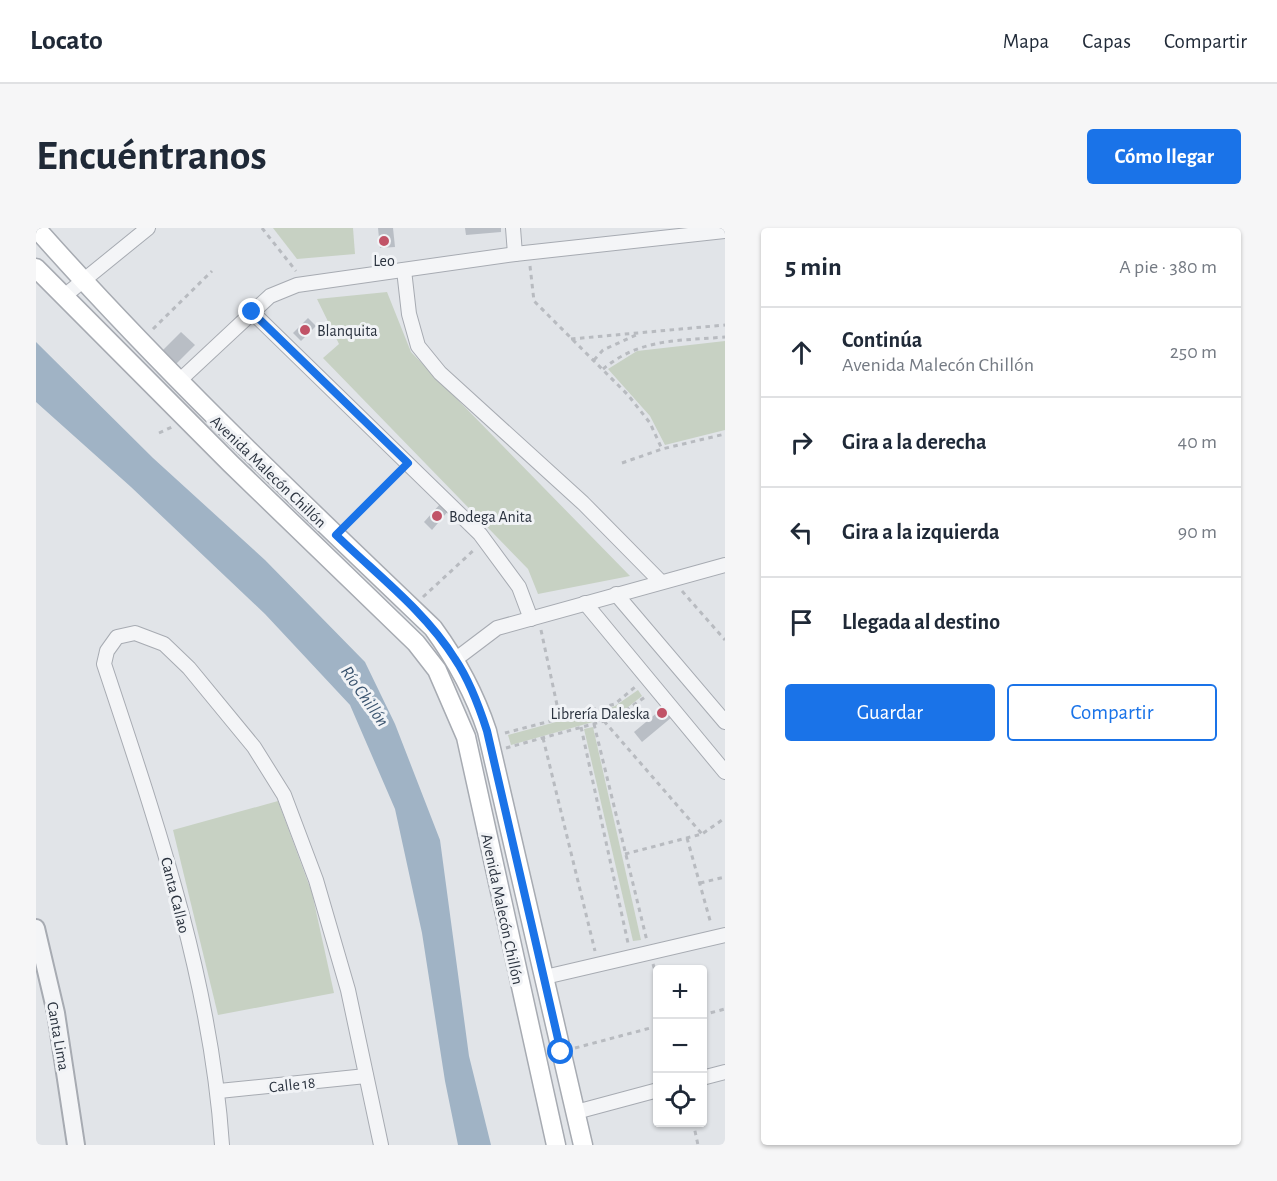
<!DOCTYPE html>
<html lang="es">
<head>
<meta charset="utf-8">
<style>
  :root { --surface:#fff; --page:#f6f6f7; --text:#1f2937; --muted:#747a83; --line:#e0e1e3; --accent:#1a73e8 }
  body { margin:0; font-family:"Alegreya Sans",sans-serif; background:var(--page); color:var(--text) }
  .controls { position:absolute; right:18px; bottom:18px; display:grid; overflow:hidden; border-radius:6px; box-shadow:0 2px 4px #0004 }
  .controls button { width:54px; height:54px; display:grid; place-items:center; padding:0; border:0; border-bottom:2px solid var(--line); background:var(--surface); color:var(--text); font:30px sans-serif }
  .stop { position:absolute; width:18px; height:18px; margin:-14px; border:4px solid #1a73e8; border-radius:50%; background:#fff }
  .stop.end { background:#1a73e8; border-color:#fff; box-shadow:0 2px 6px #0008 }
  .list { margin:0; padding:0; list-style:none }
  h2 { display:flex; justify-content:space-between; align-items:center; height:78px; margin:0; padding:0 24px; font-size:26px }
  h2 small { font-size:20px; font-weight:400; color:var(--muted) }
  .list li { display:grid; grid-template-columns:39px 1fr auto; gap:18px; align-items:center; box-sizing:border-box; height:90px; padding:0 24px; border-top:2px solid var(--line) }
  .list b { display:block; font-size:22px; white-space:nowrap }
  .list p { margin:0; font-size:20px; white-space:nowrap; color:var(--muted) }
  .list em { font-size:20px; font-style:normal; color:var(--muted) }
  .actions { display:flex; gap:12px; padding:18px 24px }
  .actions a { flex:1; padding:14px 0; border:2px solid var(--accent); border-radius:6px; text-align:center; font-size:21px; color:var(--accent) }
  .actions .main { background:var(--accent); color:#fff }
  .icon { flex:none; width:33px; height:33px; fill:none; stroke:currentColor; stroke-width:2; stroke-linecap:round; stroke-linejoin:round }
  .map { position:relative; flex:none; width:689px; height:917px; overflow:hidden; border-radius:6px }
  header { display:flex; align-items:center; gap:36px; box-sizing:border-box; height:84px; padding:0 30px; background:var(--surface); border-bottom:2px solid var(--line) }
  header strong { font-size:28px }
  nav { display:flex; gap:33px; margin-inline-start:auto; font-size:21px }
  .intro { display:flex; align-items:center; justify-content:space-between; box-sizing:border-box; height:144px; padding:0 36px }
  h1 { margin:0; font-size:42px }
  .button { padding:15px 27px; border-radius:6px; background:var(--accent); color:#fff; font-size:21px; font-weight:700 }
  main { display:flex; gap:36px; padding:0 36px }
  aside { flex:1; background:var(--surface); border-radius:6px; box-shadow:0 2px 4px #0004 }
  .map>svg:first-child { display:block }
</style>
</head>
<body>
<header>
<strong>Locato</strong>
<nav><a>Mapa</a><a>Capas</a><a>Compartir</a></nav>
</header>
<div class="intro"><h1>Encuéntranos</h1><a class="button">Cómo llegar</a></div>
<main>
<div class="map">
<svg width="689" height="917" viewBox="0 0 689 917">
  <rect width="100%" height="100%" fill="#e1e4e8"/>
  <g fill="#c7d1c3">
    <polygon points="237,0 317,0 319,26 261,31"/>
    <polygon points="351,64 375,124 594,348 502,366 492,341 287,130 303,116 281,71"/>
    <polygon points="689,113 689,202 629,217 614,188 572,141 601,123"/>
    <polygon points="602,462 606,468 582,487 475,517 472,507 579,478"/>
    <polygon points="557,499 605,712 597,713 548,501"/>
    <polygon points="242,573 276,665 298,765 182,787 137,602"/>
  </g>
  <polygon fill="#a0b3c5" points="0,114 117,230 229,332 329,434 359,496 404,612 433,828 455,917 422,917 409,853 386,705 359,581 314,477 229,386 95,259 0,174"/>
  <g fill="#b9bec5">
    <polygon points="342,0 357,0 359,19 344,20"/>
    <polygon points="429,0 465,0 465,4 430,7"/>
    <polygon points="272,90 280,98 265,113 257,105"/>
    <polygon points="145,104 159,117 140,136 126,123"/>
    <polygon points="405,275 413,282 396,302 388,294"/>
    <polygon points="628,479 636,489 606,514 598,504"/>
  </g>
  <g fill="none" stroke-linecap="round" stroke-linejoin="round">
    <defs>
      <g id="minor">
        <polyline points="477,0 479,26"/>
        <polyline points="368,42 373,86 382,118 404,145 547,275 624,353"/>
        <polyline points="27,69 112,0"/>
        <polyline points="216,84 444,306 483,359 495,391"/>
        <polyline points="143,153 234,68 261,57 479,26 689,3"/>
        <polyline points="580,366 689,494"/>
        <polyline points="549,375 689,544"/>
        <polyline points="420,431 461,400 689,337"/>
        <polyline points="509,749 689,707"/>
        <polyline points="666,850 689,844"/>
        <polyline points="183,863 330,848"/>
        <polyline points="540,884 622,862"/>
        <path d="M186 917C175 751 120 593 68 436L71 423 81 409 99 405 128 416 153 440 218 519 248 567 280 652 312 762 345 917"/>
      </g>
      <polyline id="tertiary" points="0,700 20,785 40,917"/>
      <g id="secondary">
        <path d="M0 0C125 141 261 270 397 400 421 433 438 464 451 503L547 917"/>
        <polyline points="0,40 195,236 380,415 401,442 430,509 520,917"/>
      </g>
    </defs>
    <use href="#minor" stroke="#a7abb2" stroke-width="16"/>
    <use href="#tertiary" stroke="#a7abb2" stroke-width="20"/>
    <use href="#secondary" stroke="#a7abb2" stroke-width="21"/>
    <g stroke="#b8bbc0" stroke-width="3" stroke-dasharray="4.5 4.5" stroke-linecap="butt">
      <polyline points="226,0 260,43"/>
      <polyline points="494,38 498,73 592,167 614,195 626,221"/>
      <polyline points="117,101 176,43"/>
      <polyline points="535,111 689,97"/>
      <polyline points="558,132 567,122 600,107"/>
      <path d="M567 141C604 110 643 113 689 109"/>
      <polyline points="123,205 136,199"/>
      <polyline points="586,235 626,221 689,206"/>
      <polyline points="311,295 362,245"/>
      <polyline points="646,363 689,412"/>
      <polyline points="387,369 439,321"/>
      <polyline points="505,402 524,491"/>
      <polyline points="568,493 666,606"/>
      <polyline points="558,496 611,713"/>
      <polyline points="545,499 592,715"/>
      <polyline points="469,505 579,476 599,459"/>
      <polyline points="507,510 559,723"/>
      <polyline points="470,520 579,490 609,469"/>
      <polyline points="651,610 675,696"/>
      <polyline points="589,626 666,606 689,590"/>
      <polyline points="664,655 689,649"/>
      <polyline points="617,736 622,753"/>
      <polyline points="666,787 689,781"/>
      <polyline points="539,820 622,798"/>
      <polyline points="657,894 662,917"/>
    </g>
    <use href="#minor" stroke="#f4f5f7" stroke-width="14"/>
    <use href="#tertiary" stroke="#f4f5f7" stroke-width="16"/>
    <use href="#secondary" stroke="#fff" stroke-width="18"/>
  </g>
  <g fill="none" stroke-linecap="round" stroke-linejoin="round">
    <path stroke="#1a73e8" stroke-width="8" d="M216 84 372 235 300 307C340 346 389 383 419 431 434 453 443 478 451 503L525 824"/>
  </g>
  <g fill="#c15367" stroke="#f1f3f6" stroke-width="2">
    <circle cx="348" cy="13" r="6"/>
    <circle cx="269" cy="102" r="6"/>
    <circle cx="401" cy="288" r="6"/>
    <circle cx="626" cy="485" r="6"/>
  </g>
  <g text-anchor="middle" stroke-width="6" stroke-linejoin="round" paint-order="stroke">
    <g font-size="16" fill="#2b333f" stroke="#f1f3f6" text-anchor="start">
      <text x="348" y="38" text-anchor="middle">Leo</text>
      <text x="281" y="108">Blanquita</text>
      <text x="413" y="294">Bodega Anita</text>
      <text x="614" y="491" text-anchor="end">Librería Daleska</text>
    </g>
    <g font-size="16" fill="#2b333f" stroke="#f1f3f6">
      <text transform="translate(233 243) rotate(44)" y="6">Avenida Malecón Chillón</text>
      <text transform="translate(140 667) rotate(76)" y="6">Canta Callao</text>
      <text transform="translate(467 681) rotate(78)" y="6">Avenida Malecón Chillón</text>
      <text transform="translate(23 808) rotate(80)" y="6">Canta Lima</text>
      <text transform="translate(256 856) rotate(-6)" y="6">Calle 18</text>
    </g>
    <g font-size="18" font-style="italic" fill="#39536e" stroke="#f1f3f6">
      <text transform="translate(329 468) rotate(55)" y="6">Río Chillón</text>
    </g>
  </g>
</svg>
<div class="controls">
<button>+</button>
<button>−</button>
<button><svg class="icon" aria-label="locate" viewBox="0 0 24 24"><circle cx="12" cy="12" r="6"/><path d="M12 2v4M12 18v4M2 12h4M18 12h4"/></svg></button>
</div>
<div class="stop" style="left:525px;top:824px"></div>
<div class="stop end" style="left:216px;top:84px"></div>
</div>
<aside>
<h2>5 min<small>A pie · 380 m</small></h2>
<ul class="list">
<li><svg class="icon" aria-label="ahead" viewBox="0 0 24 24"><path d="M12 20V5M6 11l6-6 6 6"/></svg><div><b>Continúa</b><p>Avenida Malecón Chillón</p></div><em>250 m</em></li>
<li><svg class="icon" aria-label="right" viewBox="0 0 24 24"><path d="M7 20v-9h11M14 6l5 5-5 5"/></svg><div><b>Gira a la derecha</b></div><em>40 m</em></li>
<li><svg class="icon" aria-label="left" viewBox="0 0 24 24"><path d="M17 20v-9H6M10 6l-5 5 5 5"/></svg><div><b>Gira a la izquierda</b></div><em>90 m</em></li>
<li><svg class="icon" aria-label="arrive" viewBox="0 0 24 24"><path d="M6 21V4h12l-3 4 3 4H6"/></svg><div><b>Llegada al destino</b></div></li>
</ul>
<div class="actions"><a class="main">Guardar</a><a>Compartir</a></div>
</aside>
</main>
</body>
</html>
